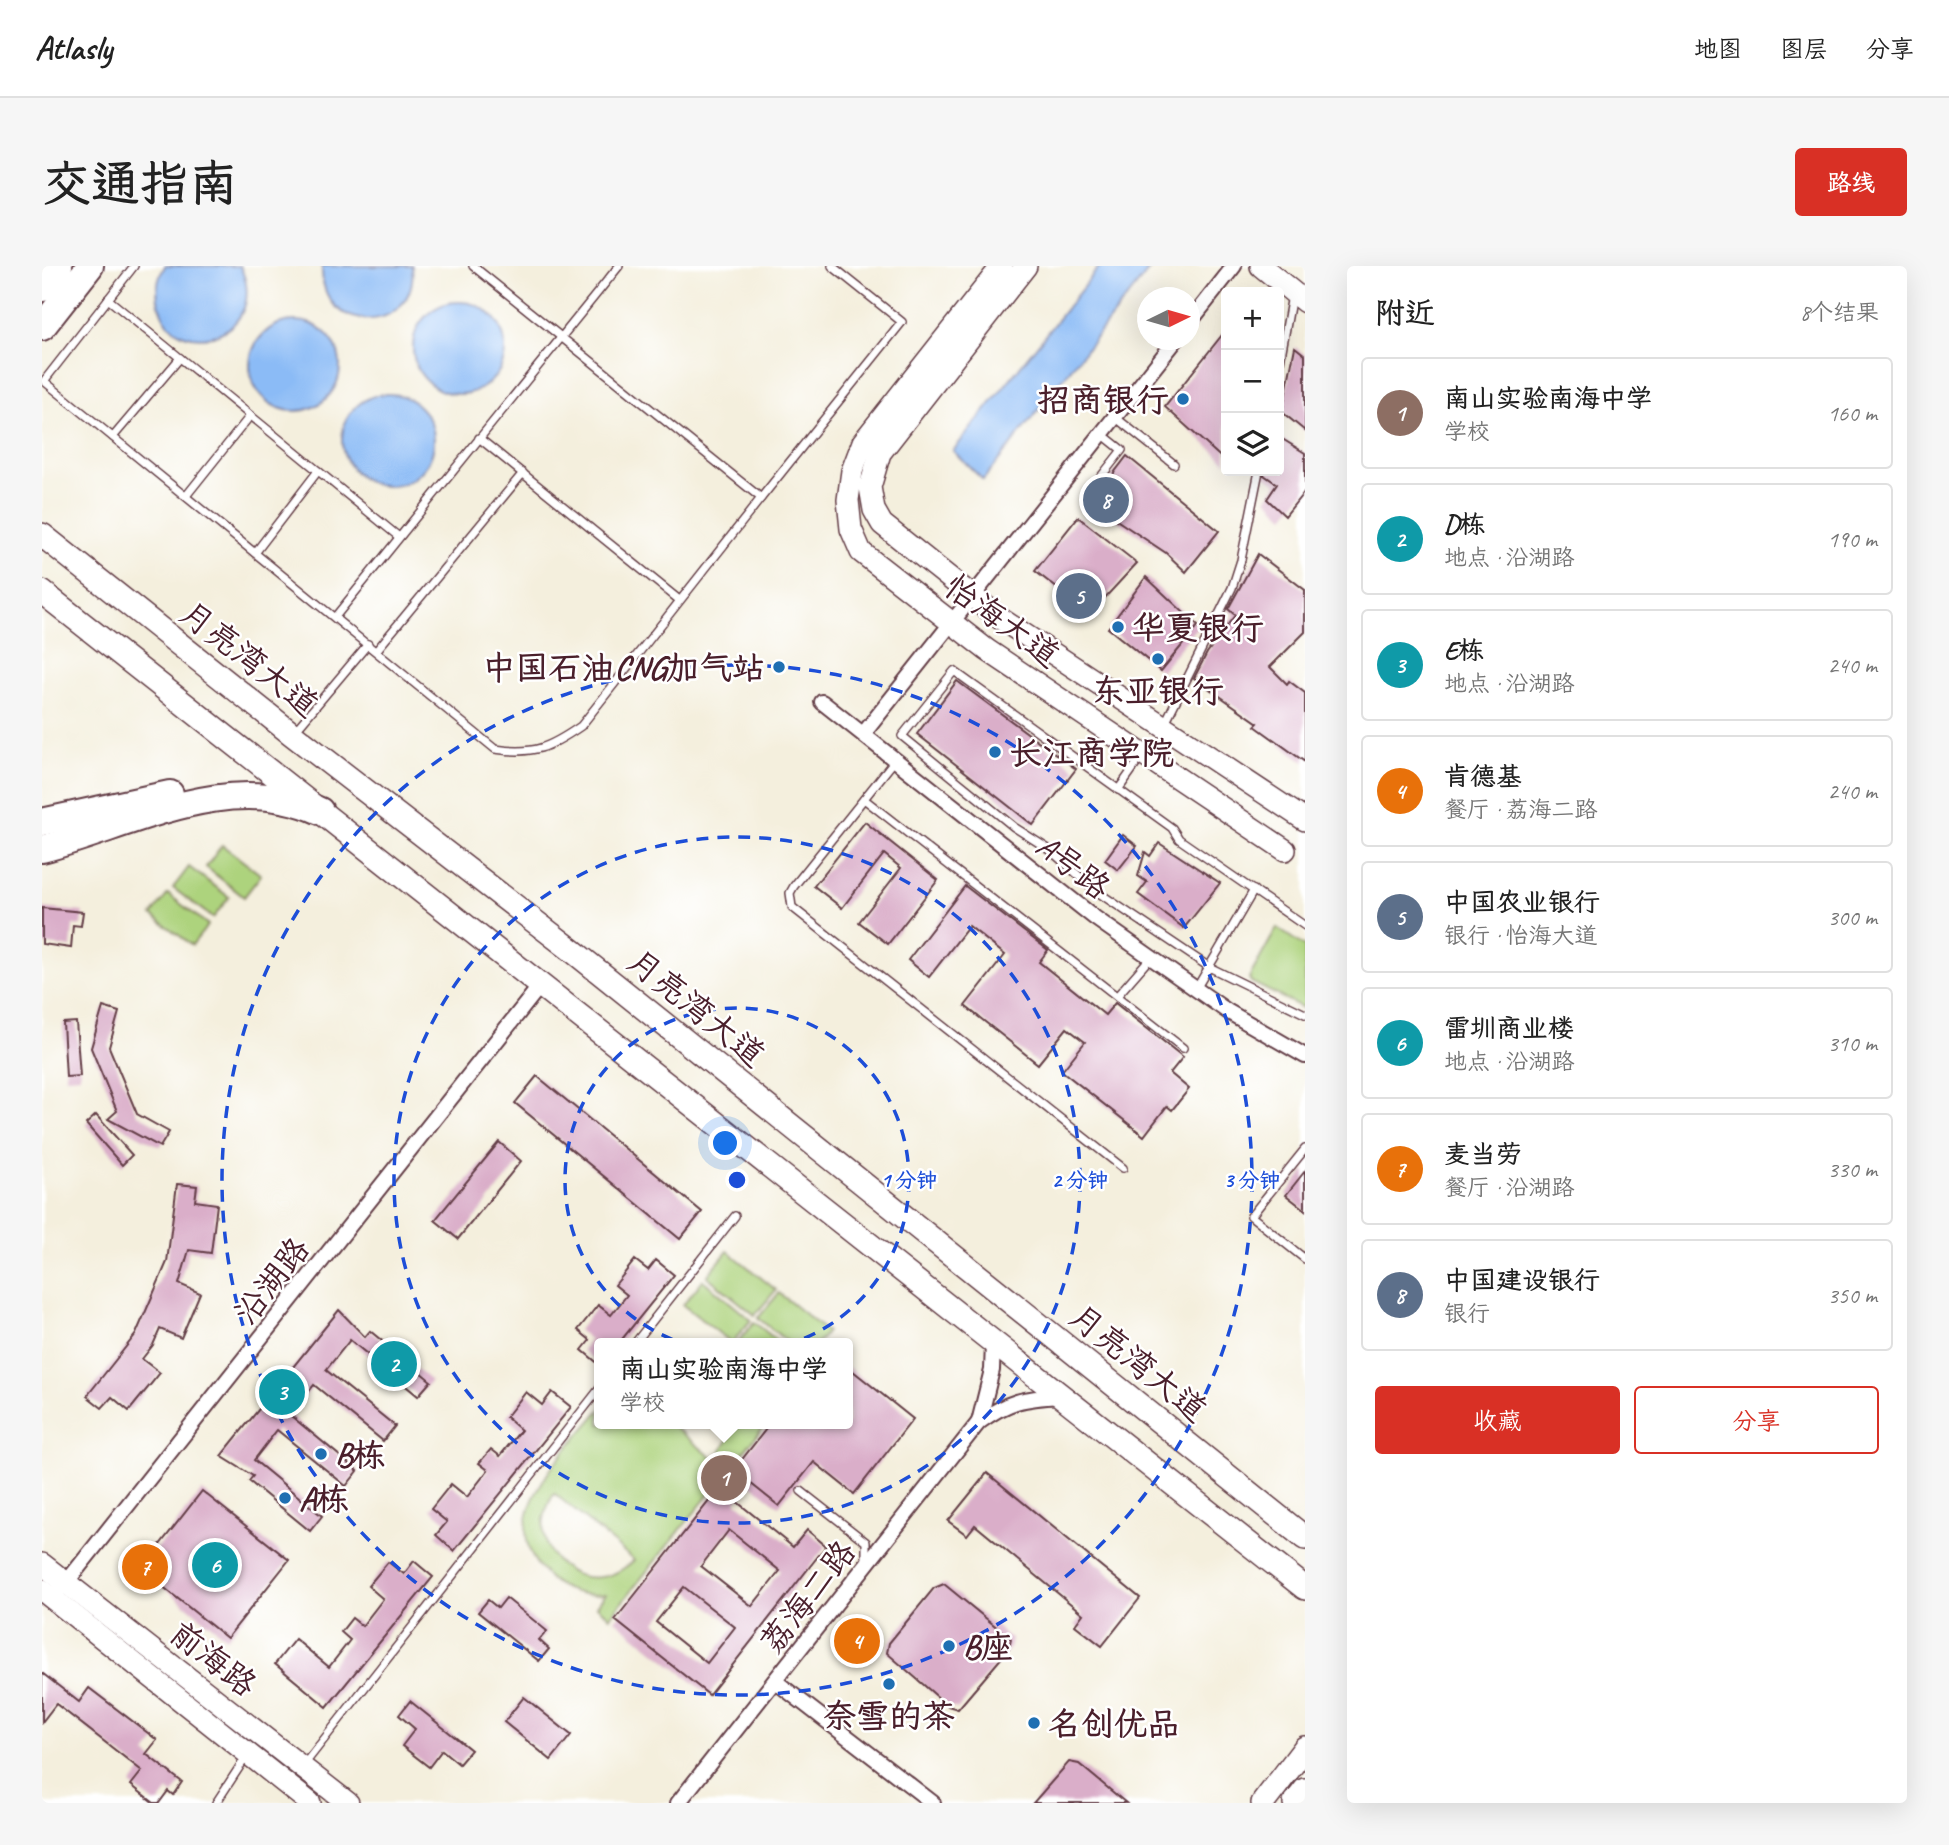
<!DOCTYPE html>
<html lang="zh">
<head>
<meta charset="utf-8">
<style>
  :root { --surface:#fff; --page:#f6f6f6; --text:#222; --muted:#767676; --line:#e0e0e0; --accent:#d93025 }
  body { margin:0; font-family:Caveat,"LXGW WenKai TC",sans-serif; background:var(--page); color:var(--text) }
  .controls { position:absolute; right:21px; top:21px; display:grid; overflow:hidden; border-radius:7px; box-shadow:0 7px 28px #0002 }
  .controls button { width:63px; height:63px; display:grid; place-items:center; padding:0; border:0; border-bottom:2px solid var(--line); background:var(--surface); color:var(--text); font:35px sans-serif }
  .compass { position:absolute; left:1095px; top:21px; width:63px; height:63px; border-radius:50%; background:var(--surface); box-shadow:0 7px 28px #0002; rotate:85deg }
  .you { position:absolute; left:684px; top:878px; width:24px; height:24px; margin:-18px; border:5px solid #fff; border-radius:50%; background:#1a73e8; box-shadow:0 0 0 10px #1a73e833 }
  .badge { display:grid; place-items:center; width:46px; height:46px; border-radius:50%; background:var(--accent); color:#fff; font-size:23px; font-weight:700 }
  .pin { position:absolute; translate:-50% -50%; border:4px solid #fff; box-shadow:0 2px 7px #0006 }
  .popup { position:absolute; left:552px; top:1072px; width:259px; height:91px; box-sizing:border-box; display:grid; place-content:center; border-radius:7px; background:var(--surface); filter:drop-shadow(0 2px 5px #0005); font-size:23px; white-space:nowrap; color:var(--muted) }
  .popup b { font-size:26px; color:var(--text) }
  .popup::after { content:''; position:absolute; left:50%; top:100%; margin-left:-14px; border:14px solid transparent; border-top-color:var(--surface) }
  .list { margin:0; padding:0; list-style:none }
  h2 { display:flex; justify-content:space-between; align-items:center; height:91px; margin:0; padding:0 28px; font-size:30px }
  h2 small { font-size:23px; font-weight:400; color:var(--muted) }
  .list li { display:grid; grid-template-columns:46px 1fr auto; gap:21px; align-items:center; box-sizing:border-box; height:112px; margin:0 14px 14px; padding:0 14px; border:2px solid var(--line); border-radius:7px }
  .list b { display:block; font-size:26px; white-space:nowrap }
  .list p { margin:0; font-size:23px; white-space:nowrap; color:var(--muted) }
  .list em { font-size:23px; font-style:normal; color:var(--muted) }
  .actions { display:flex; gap:14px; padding:21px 28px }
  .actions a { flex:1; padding:16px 0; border:2px solid var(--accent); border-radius:7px; text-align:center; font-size:24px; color:var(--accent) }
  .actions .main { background:var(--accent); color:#fff }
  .icon { flex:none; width:38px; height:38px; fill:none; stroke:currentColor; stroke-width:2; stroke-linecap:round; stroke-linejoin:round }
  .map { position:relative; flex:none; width:1263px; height:1537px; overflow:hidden; border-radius:7px }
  header { display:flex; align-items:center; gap:42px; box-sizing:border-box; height:98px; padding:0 35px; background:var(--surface); border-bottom:2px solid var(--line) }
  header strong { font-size:33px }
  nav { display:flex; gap:38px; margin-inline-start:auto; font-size:24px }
  .intro { display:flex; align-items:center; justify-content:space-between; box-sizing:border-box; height:168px; padding:0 42px }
  h1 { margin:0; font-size:49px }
  .button { padding:18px 32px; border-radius:7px; background:var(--accent); color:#fff; font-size:24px; font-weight:700 }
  main { display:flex; gap:42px; padding:0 42px }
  aside { flex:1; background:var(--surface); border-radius:7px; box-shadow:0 7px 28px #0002 }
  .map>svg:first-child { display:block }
</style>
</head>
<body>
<header>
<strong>Atlasly</strong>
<nav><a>地图</a><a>图层</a><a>分享</a></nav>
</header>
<div class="intro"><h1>交通指南</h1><a class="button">路线</a></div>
<main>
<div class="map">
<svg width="1263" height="1537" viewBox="0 0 1263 1537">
  <rect width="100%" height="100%" fill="#fff"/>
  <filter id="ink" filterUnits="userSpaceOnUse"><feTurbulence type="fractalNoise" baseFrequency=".0143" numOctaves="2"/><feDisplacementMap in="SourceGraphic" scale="14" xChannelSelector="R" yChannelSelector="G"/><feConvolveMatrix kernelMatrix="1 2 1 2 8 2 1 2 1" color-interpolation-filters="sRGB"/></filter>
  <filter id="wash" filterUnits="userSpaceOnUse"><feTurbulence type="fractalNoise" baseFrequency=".00686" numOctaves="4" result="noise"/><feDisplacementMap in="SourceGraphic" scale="28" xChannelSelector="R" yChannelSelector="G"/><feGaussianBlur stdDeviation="1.57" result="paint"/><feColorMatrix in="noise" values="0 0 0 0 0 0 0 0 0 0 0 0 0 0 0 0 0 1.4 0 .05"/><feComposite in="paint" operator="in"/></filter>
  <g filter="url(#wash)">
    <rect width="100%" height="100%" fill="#f4efdd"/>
    <g fill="#add37d" stroke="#7c7954" stroke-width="2" fill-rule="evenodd">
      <polygon points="180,579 219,609 202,631 164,601"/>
      <polygon points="147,601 187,631 171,652 131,622"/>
      <polygon points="126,628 166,659 150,679 110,649"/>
      <polygon points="1235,662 1263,681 1263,743 1209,716 1207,712"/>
      <polygon points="686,985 734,1024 713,1049 665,1010"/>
      <polygon points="661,1014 709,1054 690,1077 641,1039"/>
      <polygon points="737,1027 785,1066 776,1077 747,1077 716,1052"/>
      <polygon points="712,1056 738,1077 695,1077"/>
      <path d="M558 1144V1158H629L673 1194 697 1158H724L568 1351 555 1340 563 1328C542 1331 519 1325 504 1309 448 1253 523 1187 558 1144ZM512 1228H513L592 1294C543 1341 475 1285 512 1228Z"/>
    </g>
    <g fill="#8bbbf6" stroke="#6a6d90" stroke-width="2">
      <path d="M123 0H198C230 66 137 100 118 42 113 27 115 13 123 0Z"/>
      <path d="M280 0H370C378 68 277 74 280 0Z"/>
      <polygon points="1058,0 1110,0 941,214 911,185"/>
      <circle cx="417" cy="82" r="46"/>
      <circle cx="253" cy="100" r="45"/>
      <circle cx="346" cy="174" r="46"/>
    </g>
    <g id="blocks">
      <g fill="#daaec9" fill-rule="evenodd">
        <polygon points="1184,64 1184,196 1123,141"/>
        <polygon points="1253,81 1263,89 1263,165 1240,146"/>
        <polygon points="1237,171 1263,187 1263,225 1243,250 1225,233 1235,218 1222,209 1223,205 1237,205"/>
        <polygon points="1085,190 1177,265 1144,306 1124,287 1049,237"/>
        <polygon points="1036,251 1095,297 1048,348 993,305"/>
        <polygon points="1216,288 1263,324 1263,366 1228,401 1245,418 1247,415 1263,427 1263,496 1213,460 1216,457 1152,412 1165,387 1193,349 1186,343"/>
        <polygon points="1104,311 1156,360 1119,405 1066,362"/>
        <polygon points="915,415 1034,503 991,559 875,468"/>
        <polygon points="823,556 896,614 846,678 817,656 859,602 842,588 800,642 772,620"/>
        <polygon points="1081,569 1095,580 1076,604 1063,594"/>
        <polygon points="1117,577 1178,617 1142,662 1096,628 1105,616 1096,610 1103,586 1108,590"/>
        <polygon points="923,620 1006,684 997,696 1063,749 1073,737 1141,791 1128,807 1147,823 1130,844 1125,840 1102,870 1020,805 1043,776 1025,762 996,798 923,740 963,689 927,660 887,711 866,694"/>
        <polygon points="0,642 41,646 39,660 31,659 29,682 0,678"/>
        <polygon points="61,741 77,746 67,781 95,848 127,866 118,881 66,853 75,845 49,782"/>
        <polygon points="34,756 38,810 24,811 21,757"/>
        <polygon points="495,810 660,946 638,973 473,837"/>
        <polygon points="54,849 90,889 80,899 44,858"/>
        <polygon points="457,876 479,895 416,973 393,954"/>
        <polygon points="1263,905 1263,944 1244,929"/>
        <polygon points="135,918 155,920 153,935 175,938 169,987 147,984 137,1018 158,1027 139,1072 118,1063 111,1079 100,1093 118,1107 87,1145 70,1131 60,1142 45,1130 94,1068 125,996"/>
        <polygon points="593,994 606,1004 614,994 632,1009 577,1077 558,1077 558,1099 540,1084 548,1074 536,1064 556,1039 569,1049 585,1029 573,1019"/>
        <polygon points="297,1044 323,1071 328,1065 389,1115 376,1130 308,1074 284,1104 353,1160 341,1175 272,1119 248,1149 316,1205 304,1220 235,1164 212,1194 280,1250 268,1265 207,1215 211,1210 179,1190"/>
        <path d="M806 1101 871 1153 812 1228 772 1196 737 1240 708 1217 694 1235 751 1281 765 1264 784 1280 667 1429 573 1354 728 1158H806ZM687 1264 738 1305 710 1340 659 1300ZM642 1321 693 1361 665 1397 614 1356Z"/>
        <polygon points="484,1126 500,1139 510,1126 529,1141 412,1285 394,1269 405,1256 389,1243 409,1218 425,1231 446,1204 437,1197 449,1183 458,1190 479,1164 464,1151"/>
        <polygon points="945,1207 1098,1332 1060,1380 1033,1359 1041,1348 933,1259 925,1269 906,1255"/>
        <polygon points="160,1225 247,1294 185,1372 99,1303"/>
        <polygon points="372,1295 391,1311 285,1441 233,1398 253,1373 287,1401 308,1374 299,1366 310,1352 320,1360 341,1333 326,1320 346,1296 362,1308"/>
        <polygon points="902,1318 969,1373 967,1383 916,1443 906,1440 845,1387 847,1377 892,1322"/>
        <polygon points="464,1332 505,1365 497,1374 507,1383 497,1395 436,1346 446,1334 456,1342"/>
        <polygon points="0,1407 37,1436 47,1422 115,1474 104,1488 140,1516 131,1529 126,1525 117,1537 112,1537 89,1519 100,1505 14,1438 0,1456"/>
        <polygon points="482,1431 529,1469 509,1494 462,1456"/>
        <polygon points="368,1435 429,1484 417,1498 400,1484 387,1501 360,1480 373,1463 357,1449"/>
        <polygon points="1027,1496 1037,1498 1084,1537 991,1537"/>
      </g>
    </g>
  </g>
  <g filter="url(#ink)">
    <use href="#blocks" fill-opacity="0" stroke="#643e46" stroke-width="2"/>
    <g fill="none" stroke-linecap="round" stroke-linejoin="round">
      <defs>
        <g id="lane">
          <path d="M92 0 2 115 453 483C492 489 507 482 539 460L719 232 431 0"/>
          <polyline points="66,33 357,271"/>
          <polyline points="1237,101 1250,29"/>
          <polyline points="1073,151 1132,198"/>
          <polyline points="71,171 138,92"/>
          <polyline points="437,172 636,333"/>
          <polyline points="1046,227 1080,184 1060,168"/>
          <polyline points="144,230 208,150"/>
          <polyline points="719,232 860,56 790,0"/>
          <polyline points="213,287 276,205"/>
          <polyline points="293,351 577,0"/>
          <polyline points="334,385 481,207"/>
          <polyline points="1123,457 1190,322 1199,294 1217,205"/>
          <polyline points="252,466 326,378"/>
          <polyline points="853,494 752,620 748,627 750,641 1081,902"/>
          <polyline points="1076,524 1100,490"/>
          <polyline points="822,533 1141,782"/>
          <polyline points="1263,660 1137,573 1130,562 912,405 860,470 972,561 1008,584 1054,625 1167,701 1263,748"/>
          <polyline points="1154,723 1212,624"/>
          <polyline points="1075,730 1109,691"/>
          <polyline points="1263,883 1209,950 1263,993"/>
          <polyline points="593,1077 693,950"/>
          <polyline points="759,1225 824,1276 824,1295"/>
          <polyline points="261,1500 558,1122"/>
          <polyline points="174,1537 204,1491"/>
        </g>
        <g id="street">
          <polyline points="1148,56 1192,0"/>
          <polyline points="780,436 1053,652 1185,745 1263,790"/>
          <polyline points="822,467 1134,74"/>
          <path d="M951 1077 950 1104 937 1156C966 1135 982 1132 1018 1130"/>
          <polyline points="20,1322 497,721"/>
          <polyline points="733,1415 891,1537"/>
          <polyline points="636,1537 937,1156"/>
        </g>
        <g id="secondary">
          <polyline points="960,0 821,176 810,205 806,234 809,263 819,286 945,384 1243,584"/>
          <polyline points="984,0 838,187 828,221 832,244 840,258 959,353 1263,554"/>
          <polyline points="1219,0 1263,36"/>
          <polyline points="0,1298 306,1537"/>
          <polyline points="0,1324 268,1537"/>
        </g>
        <g id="primary">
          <polyline points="0,269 250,468 531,685 1263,1272"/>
          <polyline points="0,326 1263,1322"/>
          <polyline points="1221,1537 1263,1482"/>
          <polyline points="1253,1537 1263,1524"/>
        </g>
        <g id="highway">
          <polyline points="0,22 17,0"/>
          <polyline points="0,61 48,0"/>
          <polyline points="0,556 128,528"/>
          <path d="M0 583C89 560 186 503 278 545"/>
        </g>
      </defs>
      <use href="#lane" stroke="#643e46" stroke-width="10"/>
      <use href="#street" stroke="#643e46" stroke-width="18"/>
      <use href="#secondary" stroke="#643e46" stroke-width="24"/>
      <use href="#primary" stroke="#643e46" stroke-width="26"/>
      <use href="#highway" stroke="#643e46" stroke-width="30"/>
      <use href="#lane" stroke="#fff" stroke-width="7"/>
      <use href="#street" stroke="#fff" stroke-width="14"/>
      <use href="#secondary" stroke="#fff" stroke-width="21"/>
      <use href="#primary" stroke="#fff" stroke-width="23"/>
      <use href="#highway" stroke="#fff" stroke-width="26"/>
    </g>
  </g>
  <g fill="none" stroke="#1d4ed8" stroke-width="3.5" stroke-dasharray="12 9">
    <circle cx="695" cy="914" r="172"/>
    <circle cx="695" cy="914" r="343"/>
    <circle cx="695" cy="914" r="515"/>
  </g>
  <g fill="#1f6fb2" stroke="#fff" stroke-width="2.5">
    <circle cx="1141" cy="133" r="7"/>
    <circle cx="1076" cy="361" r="7"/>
    <circle cx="1116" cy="393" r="7"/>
    <circle cx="737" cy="401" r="7"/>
    <circle cx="953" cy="486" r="7"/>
    <circle cx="279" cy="1188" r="7"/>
    <circle cx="243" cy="1232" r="7"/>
    <circle cx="907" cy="1380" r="7"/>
    <circle cx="847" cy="1418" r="7"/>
    <circle cx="992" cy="1457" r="7"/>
  </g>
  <g text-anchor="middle" stroke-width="5" stroke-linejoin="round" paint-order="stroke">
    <g font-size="33" font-weight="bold" fill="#4a1f2b" stroke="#fff" text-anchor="start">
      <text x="1127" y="145" text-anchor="end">招商银行</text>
      <text x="1090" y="373">华夏银行</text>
      <text x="723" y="413" text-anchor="end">中国石油CNG加气站</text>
      <text x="1116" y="436" text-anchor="middle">东亚银行</text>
      <text x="967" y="498">长江商学院</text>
      <text x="293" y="1200">B栋</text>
      <text x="257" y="1244">A栋</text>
      <text x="921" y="1392">B座</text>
      <text x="847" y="1461" text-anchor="middle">奈雪的茶</text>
      <text x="1006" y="1469">名创优品</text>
    </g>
    <g font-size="33" fill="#4a1f2b" stroke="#fff">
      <text transform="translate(961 354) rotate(36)" y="12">怡海大道</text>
      <text transform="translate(208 392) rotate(38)" y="12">月亮湾大道</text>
      <text transform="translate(1032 600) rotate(38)" y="12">A号路</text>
      <text transform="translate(655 741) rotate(39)" y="12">月亮湾大道</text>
      <text transform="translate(229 1014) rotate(-52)" y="12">沿湖路</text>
      <text transform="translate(1097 1096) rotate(39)" y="12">月亮湾大道</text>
      <text transform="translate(765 1330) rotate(-52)" y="12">荔海二路</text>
      <text transform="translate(172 1392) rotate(38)" y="12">前海路</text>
    </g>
  </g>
  <circle cx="695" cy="914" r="10" fill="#1d4ed8" stroke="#fff" stroke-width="3.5"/>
  <g font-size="21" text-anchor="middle" font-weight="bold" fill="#1d4ed8" stroke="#fff" stroke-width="5" stroke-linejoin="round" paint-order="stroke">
    <text x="867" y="921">1 分钟</text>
    <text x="1038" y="921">2 分钟</text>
    <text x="1210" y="921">3 分钟</text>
  </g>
</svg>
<div class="controls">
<button>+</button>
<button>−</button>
<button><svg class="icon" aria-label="layers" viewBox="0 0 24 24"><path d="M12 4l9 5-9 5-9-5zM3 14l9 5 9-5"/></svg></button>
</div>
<svg class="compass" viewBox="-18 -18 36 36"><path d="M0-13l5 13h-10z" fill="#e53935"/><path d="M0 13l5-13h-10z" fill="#767676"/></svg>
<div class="you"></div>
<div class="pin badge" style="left:682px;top:1212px;background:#8d6e63">1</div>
<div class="popup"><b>南山实验南海中学</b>学校</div>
<div class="pin badge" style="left:352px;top:1098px;background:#0f9aa8">2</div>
<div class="pin badge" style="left:240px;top:1126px;background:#0f9aa8">3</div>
<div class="pin badge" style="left:815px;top:1375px;background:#e8710a">4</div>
<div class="pin badge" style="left:1037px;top:330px;background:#5c6f8a">5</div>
<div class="pin badge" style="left:173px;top:1299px;background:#0f9aa8">6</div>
<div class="pin badge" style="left:103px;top:1301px;background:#e8710a">7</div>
<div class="pin badge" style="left:1064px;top:234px;background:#5c6f8a">8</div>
</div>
<aside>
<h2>附近<small>8个结果</small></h2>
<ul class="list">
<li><span class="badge" style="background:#8d6e63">1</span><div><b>南山实验南海中学</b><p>学校</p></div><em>160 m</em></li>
<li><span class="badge" style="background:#0f9aa8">2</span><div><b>D栋</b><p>地点 · 沿湖路</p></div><em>190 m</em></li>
<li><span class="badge" style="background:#0f9aa8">3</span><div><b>E栋</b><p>地点 · 沿湖路</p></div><em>240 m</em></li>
<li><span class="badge" style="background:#e8710a">4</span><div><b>肯德基</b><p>餐厅 · 荔海二路</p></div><em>240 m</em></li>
<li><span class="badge" style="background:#5c6f8a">5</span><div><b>中国农业银行</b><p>银行 · 怡海大道</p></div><em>300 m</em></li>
<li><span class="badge" style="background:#0f9aa8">6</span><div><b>雷圳商业楼</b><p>地点 · 沿湖路</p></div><em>310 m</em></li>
<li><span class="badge" style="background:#e8710a">7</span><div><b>麦当劳</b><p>餐厅 · 沿湖路</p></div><em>330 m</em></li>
<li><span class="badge" style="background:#5c6f8a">8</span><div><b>中国建设银行</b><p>银行</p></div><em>350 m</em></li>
</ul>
<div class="actions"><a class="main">收藏</a><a>分享</a></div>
</aside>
</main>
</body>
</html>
